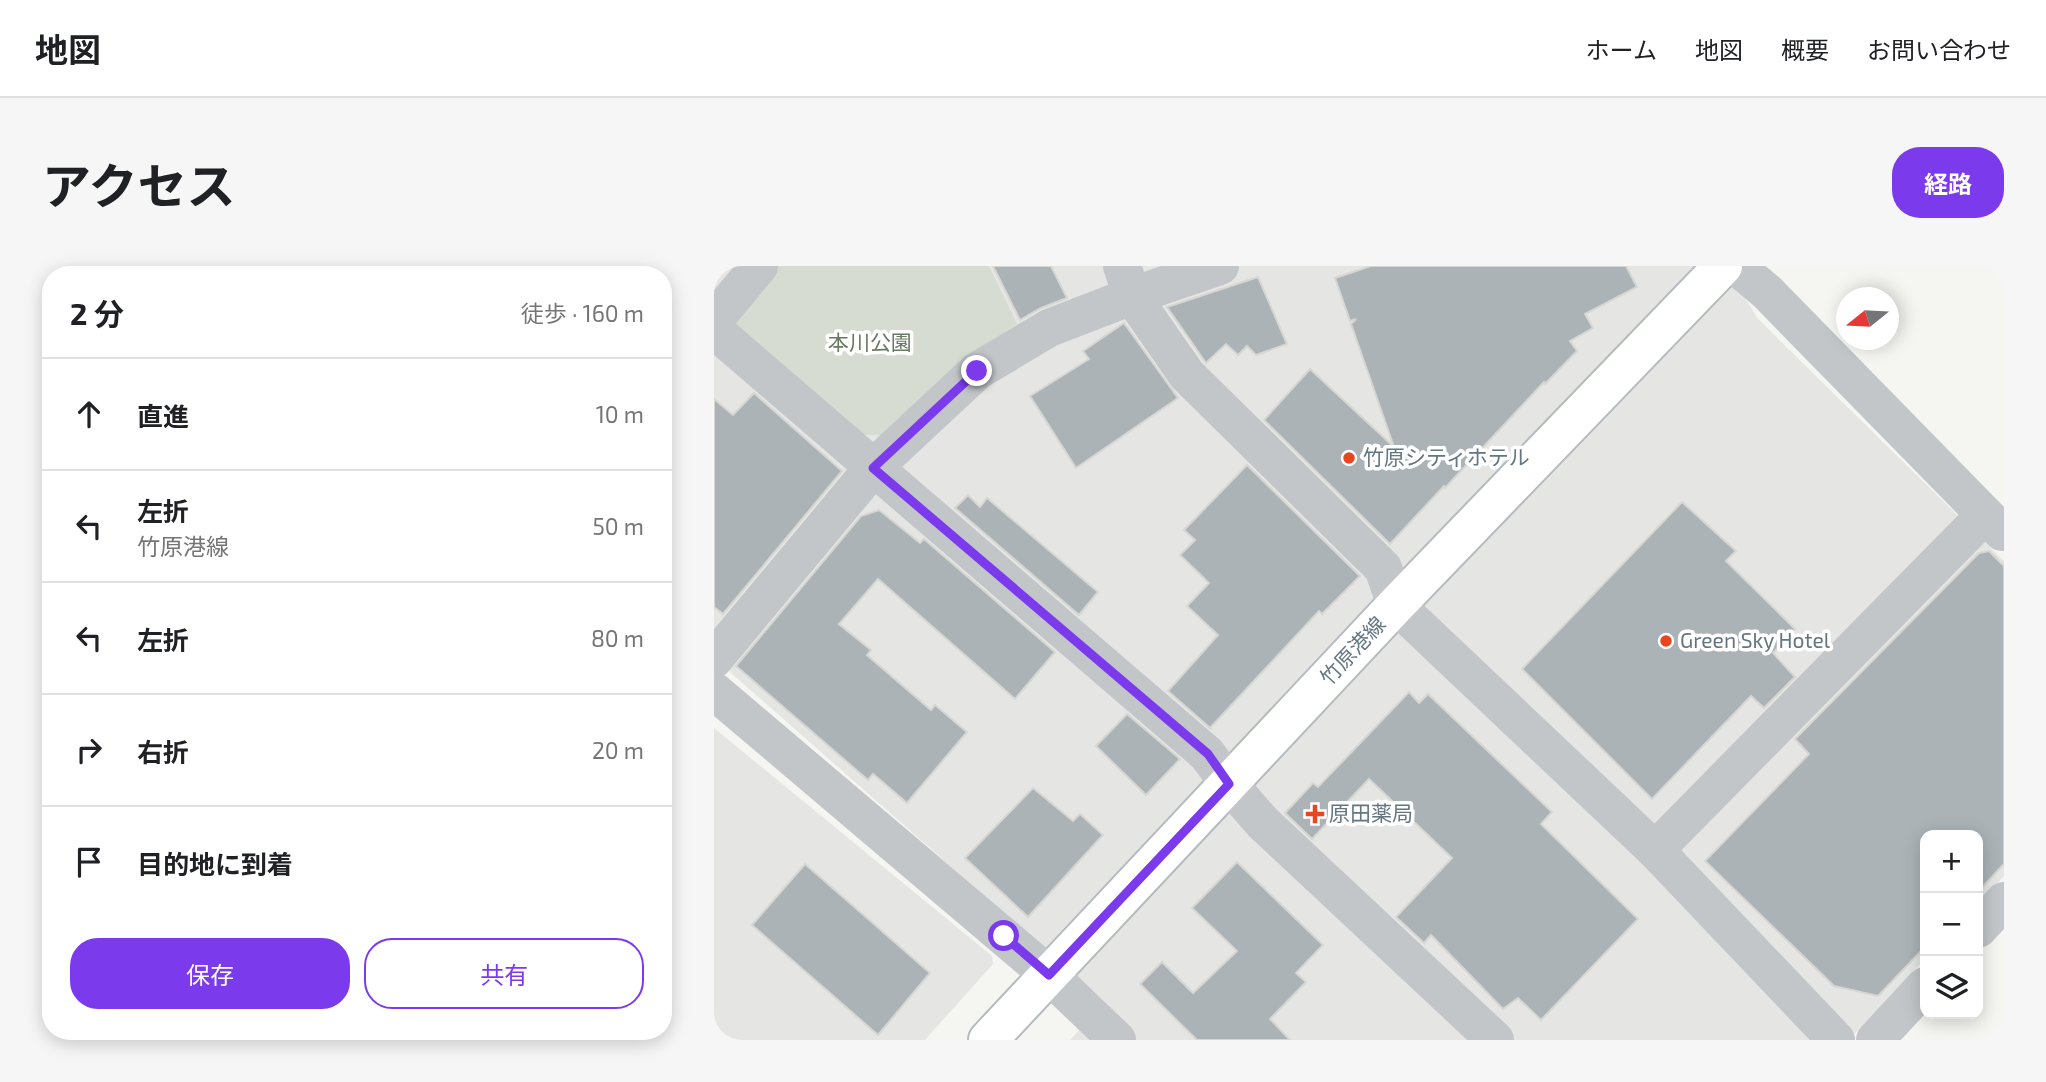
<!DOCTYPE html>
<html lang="ja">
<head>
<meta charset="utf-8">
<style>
  :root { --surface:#fff; --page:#f6f6f6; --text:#202124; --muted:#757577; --line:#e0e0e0; --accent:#7c3aed }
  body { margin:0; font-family:"Exo 2","Noto Sans JP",sans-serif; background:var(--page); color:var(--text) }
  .controls { position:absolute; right:21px; bottom:21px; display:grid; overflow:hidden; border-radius:14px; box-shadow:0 4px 18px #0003 }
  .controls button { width:63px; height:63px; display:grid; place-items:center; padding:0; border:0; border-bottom:2px solid var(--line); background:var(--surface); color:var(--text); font:35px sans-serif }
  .compass { position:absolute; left:1122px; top:21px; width:63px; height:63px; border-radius:50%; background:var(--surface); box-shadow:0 4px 18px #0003; rotate:252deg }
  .stop { position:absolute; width:21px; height:21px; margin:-16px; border:5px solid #7c3aed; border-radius:50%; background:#fff }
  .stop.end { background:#7c3aed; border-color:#fff; box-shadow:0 2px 7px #0008 }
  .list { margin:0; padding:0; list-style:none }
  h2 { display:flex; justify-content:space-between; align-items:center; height:91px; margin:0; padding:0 28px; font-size:30px }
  h2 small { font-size:23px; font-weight:400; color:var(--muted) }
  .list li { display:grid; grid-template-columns:46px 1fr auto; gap:21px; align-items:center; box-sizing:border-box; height:112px; padding:0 28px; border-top:2px solid var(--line) }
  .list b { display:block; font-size:26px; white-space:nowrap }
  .list p { margin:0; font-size:23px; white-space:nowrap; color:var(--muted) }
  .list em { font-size:23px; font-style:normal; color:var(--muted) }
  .actions { display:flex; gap:14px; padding:21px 28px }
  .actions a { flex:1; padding:16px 0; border:2px solid var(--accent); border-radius:28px; text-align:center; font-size:24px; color:var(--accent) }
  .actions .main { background:var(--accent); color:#fff }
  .icon { flex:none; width:38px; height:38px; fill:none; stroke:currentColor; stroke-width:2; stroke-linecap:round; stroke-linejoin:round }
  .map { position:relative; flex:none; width:1290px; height:774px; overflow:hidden; border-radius:28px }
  header { display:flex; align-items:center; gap:42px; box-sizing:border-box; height:98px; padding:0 35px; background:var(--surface); border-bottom:2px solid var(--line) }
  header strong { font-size:33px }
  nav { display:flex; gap:38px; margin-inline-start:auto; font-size:24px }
  .intro { display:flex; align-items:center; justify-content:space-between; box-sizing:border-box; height:168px; padding:0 42px }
  h1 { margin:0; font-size:49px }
  .button { padding:18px 32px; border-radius:28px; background:var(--accent); color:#fff; font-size:24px; font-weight:700 }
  main { display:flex; gap:42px; padding:0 42px }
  aside { flex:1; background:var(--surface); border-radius:28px; box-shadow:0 4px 18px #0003 }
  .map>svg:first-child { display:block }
</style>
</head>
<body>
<header>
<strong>地図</strong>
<nav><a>ホーム</a><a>地図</a><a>概要</a><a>お問い合わせ</a></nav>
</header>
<div class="intro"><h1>アクセス</h1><a class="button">経路</a></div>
<main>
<aside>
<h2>2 分<small>徒歩 · 160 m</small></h2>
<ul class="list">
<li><svg class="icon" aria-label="ahead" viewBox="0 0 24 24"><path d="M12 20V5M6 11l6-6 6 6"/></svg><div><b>直進</b></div><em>10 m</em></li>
<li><svg class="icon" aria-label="left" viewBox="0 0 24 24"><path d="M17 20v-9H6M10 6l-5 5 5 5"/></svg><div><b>左折</b><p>竹原港線</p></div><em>50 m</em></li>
<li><svg class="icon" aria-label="left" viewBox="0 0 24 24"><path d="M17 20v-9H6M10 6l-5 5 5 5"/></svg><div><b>左折</b></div><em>80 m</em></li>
<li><svg class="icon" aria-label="right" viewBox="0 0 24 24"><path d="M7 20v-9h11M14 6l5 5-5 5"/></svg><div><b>右折</b></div><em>20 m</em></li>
<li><svg class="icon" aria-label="arrive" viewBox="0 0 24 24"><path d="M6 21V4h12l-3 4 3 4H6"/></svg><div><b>目的地に到着</b></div></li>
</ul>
<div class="actions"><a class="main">保存</a><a>共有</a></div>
</aside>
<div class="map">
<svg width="1290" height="774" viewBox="0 0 1290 774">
  <rect width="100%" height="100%" fill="#f5f5f1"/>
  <g fill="#e5e6e4">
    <polygon points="0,0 1011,0 1044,53 1290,295 1290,610 1264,638 1264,569 1211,569 1211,693 1135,774 356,774 391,736 0,392"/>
    <polygon points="0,462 278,690 279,698 211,774 0,774"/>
  </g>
  <polygon fill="#d6dcd2" points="65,0 275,0 303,58 256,90 167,169 147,169 22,64 21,53"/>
  <g fill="#abb3b7" stroke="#d6d6d3" stroke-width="2">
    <polygon points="279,0 337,0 353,32 327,42 306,54"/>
    <polygon points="657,0 912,0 923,21 871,48 879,62 856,75 863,85 831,118 830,116 731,222 730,220 676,278 550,154 596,103 680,181 637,58 642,53 636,55 621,12"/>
    <polygon points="544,11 573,78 542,89 533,80 524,89 512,78 492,97 453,41"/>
    <polygon points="410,57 464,132 362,202 316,130 375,93 369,85"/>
    <polygon points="40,127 128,205 9,348 0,341 0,133 19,149"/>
    <polygon points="533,199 646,310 608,348 605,345 496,462 454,425 504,369 473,340 495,317 466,289 481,274 470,264"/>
    <polygon points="254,229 266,241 273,232 384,326 365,349 241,242"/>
    <polygon points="968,236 1022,285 1012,295 1081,363 1059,387 1081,411 1050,442 1037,430 938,533 808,403"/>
    <polygon points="165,244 206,277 210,273 341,386 301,433 164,313 125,358 157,384 153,389 217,444 221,439 253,466 193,537 159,508 154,514 22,400 147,250"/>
    <polygon points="1275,285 1290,300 1290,598 1264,626 1264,569 1211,569 1211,681 1164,730 1120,720 991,595 1095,488 1081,473 1265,287"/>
    <polygon points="695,426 705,437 714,428 838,546 827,558 924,653 827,754 804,732 789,743 717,669 710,677 682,651 738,592 655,513 598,573 571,547 599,517 604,521"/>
    <polygon points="413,448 466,493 432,529 382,480"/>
    <polygon points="319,522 359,555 366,548 389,569 314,651 251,592"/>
    <polygon points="523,596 609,679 582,707 592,716 556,753 576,774 483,774 426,718 448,696 479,727 523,685 478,642"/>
    <polygon points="91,598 216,707 164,769 38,659"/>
  </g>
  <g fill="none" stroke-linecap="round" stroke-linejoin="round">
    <defs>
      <polyline id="secondary" points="274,774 682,339 1009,0"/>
    </defs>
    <use href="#secondary" stroke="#b4babe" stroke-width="42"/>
    <g stroke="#c2c6c9" stroke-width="38">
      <polyline points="408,0 418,30 473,109 669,302 682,339 941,584 1122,774"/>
      <polyline points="1022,0 1053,26 1288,266"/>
      <polyline points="0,54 45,0"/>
      <polyline points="0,64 493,488 515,518 549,557 781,774"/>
      <polyline points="0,393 159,202 263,105 335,62 418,30 506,0"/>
      <polyline points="0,425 335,709 403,774"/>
      <polyline points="941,584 1271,249"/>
      <polyline points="1264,663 1290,635"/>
      <polyline points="1161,774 1211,720"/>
    </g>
    <use href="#secondary" stroke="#fff" stroke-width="38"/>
  </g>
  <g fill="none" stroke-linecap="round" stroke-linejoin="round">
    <polyline stroke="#7c3aed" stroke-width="9" points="263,105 159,202 494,488 515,518 335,709 290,670"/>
  </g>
  <g fill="#e7461f" stroke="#fff" stroke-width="2.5">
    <circle cx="635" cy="192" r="7"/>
    <circle cx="952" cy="375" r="7"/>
    <path d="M597.5 537.5h7v7h7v7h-7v7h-7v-7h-7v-7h7z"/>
  </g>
  <g text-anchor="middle" stroke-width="7" stroke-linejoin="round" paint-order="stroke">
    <g font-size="21" fill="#677962" stroke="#fff">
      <text x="156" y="84">本川公園</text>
    </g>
    <g font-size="21" fill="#637682" stroke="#fff" text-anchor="start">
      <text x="649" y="199">竹原シティホテル</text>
      <text x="966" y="382">Green Sky Hotel</text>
      <text x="615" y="555">原田薬局</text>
    </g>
    <g font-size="21" fill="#637682" stroke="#fff">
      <text transform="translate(639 385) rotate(-47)" y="7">竹原港線</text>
    </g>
  </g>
</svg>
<div class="controls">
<button>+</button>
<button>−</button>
<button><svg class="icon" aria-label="layers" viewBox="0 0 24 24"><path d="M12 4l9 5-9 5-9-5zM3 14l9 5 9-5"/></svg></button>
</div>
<svg class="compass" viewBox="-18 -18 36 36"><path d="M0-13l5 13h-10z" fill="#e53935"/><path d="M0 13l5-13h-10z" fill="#757577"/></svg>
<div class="stop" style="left:290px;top:670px"></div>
<div class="stop end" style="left:263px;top:105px"></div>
</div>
</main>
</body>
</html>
